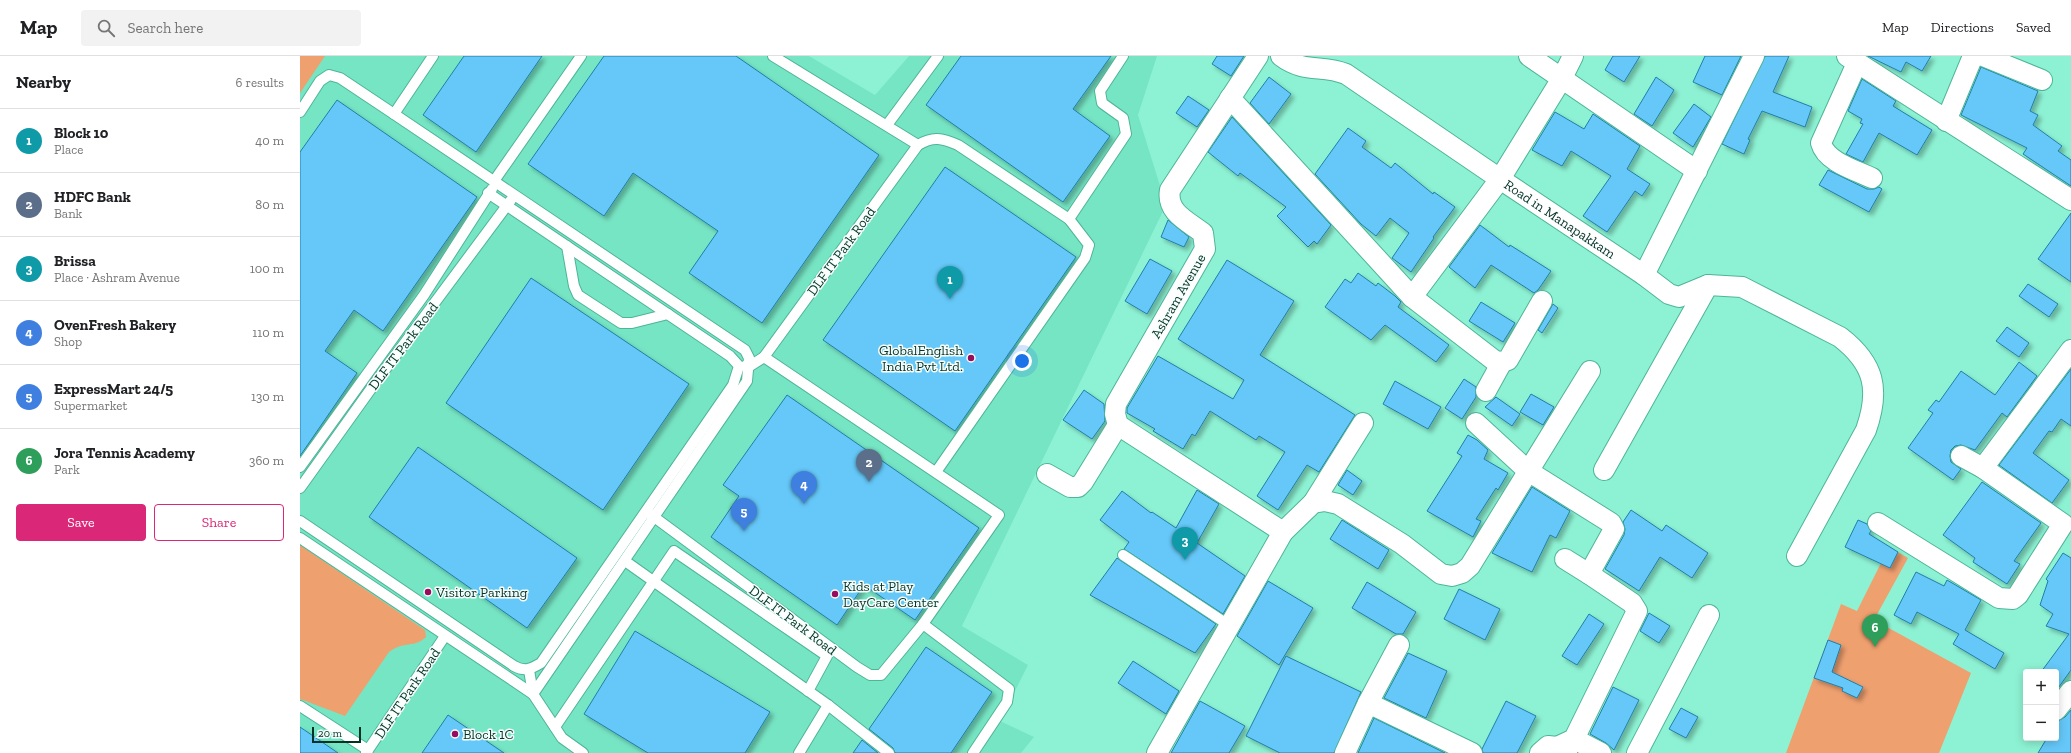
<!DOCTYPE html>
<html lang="en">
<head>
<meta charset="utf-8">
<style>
  :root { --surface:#fff; --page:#f2f2f2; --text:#202124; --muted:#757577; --line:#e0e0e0; --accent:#db2777 }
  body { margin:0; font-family:"Zilla Slab",serif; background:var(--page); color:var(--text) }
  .controls { position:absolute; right:12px; bottom:12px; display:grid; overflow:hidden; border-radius:4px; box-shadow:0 2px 10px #0003 }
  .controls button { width:36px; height:36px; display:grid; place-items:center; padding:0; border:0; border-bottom:1px solid var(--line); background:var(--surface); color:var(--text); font:20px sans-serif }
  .scale { position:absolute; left:12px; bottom:10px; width:49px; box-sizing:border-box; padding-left:4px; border:2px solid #033227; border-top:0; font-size:11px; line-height:14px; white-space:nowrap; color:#033227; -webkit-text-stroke:3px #f6fffb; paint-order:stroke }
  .you { position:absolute; left:722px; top:305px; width:14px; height:14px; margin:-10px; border:3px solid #fff; border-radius:50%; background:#1a73e8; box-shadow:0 0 0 6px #1a73e833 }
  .badge { display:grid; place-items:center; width:26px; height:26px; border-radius:50%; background:var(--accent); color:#fff; font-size:13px; font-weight:700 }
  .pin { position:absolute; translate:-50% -33px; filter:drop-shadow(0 1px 2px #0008) }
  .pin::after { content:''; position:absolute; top:21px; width:14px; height:12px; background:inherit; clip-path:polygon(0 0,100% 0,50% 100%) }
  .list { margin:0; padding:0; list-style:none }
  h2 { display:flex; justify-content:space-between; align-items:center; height:52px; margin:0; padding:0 16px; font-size:17px }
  h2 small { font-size:13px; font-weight:400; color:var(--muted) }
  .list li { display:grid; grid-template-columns:26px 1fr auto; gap:12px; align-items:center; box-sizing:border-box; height:64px; padding:0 16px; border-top:1px solid var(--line) }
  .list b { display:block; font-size:15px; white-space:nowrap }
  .list p { margin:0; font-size:13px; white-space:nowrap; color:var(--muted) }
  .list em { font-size:13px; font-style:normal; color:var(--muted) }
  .actions { display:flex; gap:8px; padding:12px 16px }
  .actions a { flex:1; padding:9px 0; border:1px solid var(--accent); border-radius:4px; text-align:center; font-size:14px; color:var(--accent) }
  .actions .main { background:var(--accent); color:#fff }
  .icon { flex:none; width:22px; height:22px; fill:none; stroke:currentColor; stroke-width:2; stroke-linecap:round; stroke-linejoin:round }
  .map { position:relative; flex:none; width:1771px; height:697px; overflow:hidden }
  header { display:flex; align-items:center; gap:24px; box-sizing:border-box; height:56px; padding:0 20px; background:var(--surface); border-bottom:1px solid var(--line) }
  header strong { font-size:19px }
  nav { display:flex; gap:22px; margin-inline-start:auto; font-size:14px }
  .search { width:280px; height:36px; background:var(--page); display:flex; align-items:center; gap:10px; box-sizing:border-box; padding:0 14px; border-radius:4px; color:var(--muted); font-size:15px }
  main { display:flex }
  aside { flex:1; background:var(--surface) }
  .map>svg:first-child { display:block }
</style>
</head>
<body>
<header>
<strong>Map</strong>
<div class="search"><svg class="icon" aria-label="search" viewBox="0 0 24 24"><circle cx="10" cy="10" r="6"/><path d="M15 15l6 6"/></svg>Search here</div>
<nav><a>Map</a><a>Directions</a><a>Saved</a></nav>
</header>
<main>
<aside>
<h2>Nearby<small>6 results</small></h2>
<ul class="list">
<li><span class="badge" style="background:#0f9aa8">1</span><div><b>Block 10</b><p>Place</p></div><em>40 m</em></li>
<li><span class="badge" style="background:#5c6f8a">2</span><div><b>HDFC Bank</b><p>Bank</p></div><em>80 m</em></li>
<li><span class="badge" style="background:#0f9aa8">3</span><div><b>Brissa</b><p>Place · Ashram Avenue</p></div><em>100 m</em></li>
<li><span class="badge" style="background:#3f7fe0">4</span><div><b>OvenFresh Bakery</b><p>Shop</p></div><em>110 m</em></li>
<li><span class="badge" style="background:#3f7fe0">5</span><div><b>ExpressMart 24/5</b><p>Supermarket</p></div><em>130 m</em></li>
<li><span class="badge" style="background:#2e9e5b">6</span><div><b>Jora Tennis Academy</b><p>Park</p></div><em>360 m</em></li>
</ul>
<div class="actions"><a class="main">Save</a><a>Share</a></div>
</aside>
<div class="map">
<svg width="1771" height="697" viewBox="0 0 1771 697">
  <defs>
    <filter id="shadow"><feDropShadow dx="3.5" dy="3.5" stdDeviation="2" flood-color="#0004"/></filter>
  </defs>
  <rect width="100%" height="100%" fill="#8df2d3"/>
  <polygon fill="#76e5c4" points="0,0 509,0 575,39 609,0 857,0 838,59 866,149 662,570 728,609 700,665 734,681 721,697 0,697"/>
  <g fill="#efa06f">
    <polygon points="0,0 25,0 0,37"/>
    <path d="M0 489 125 574 126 581C115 592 103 585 89 596L45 660 0 643Z"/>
    <polygon points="1589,491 1608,502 1574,564 1671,617 1639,697 1486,697 1541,548 1557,555"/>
  </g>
  <g fill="#65c8f8" stroke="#1f7fa8" filter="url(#shadow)">
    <polygon points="164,0 242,0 176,96 123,59"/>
    <polygon points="304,0 436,0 579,99 462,267 389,217 418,175 333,117 304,160 228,108"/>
    <polygon points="661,0 811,0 773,53 810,80 763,146 626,49"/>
    <polygon points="917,0 944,0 931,20 912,8"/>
    <polygon points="1313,0 1340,0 1324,26 1305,14"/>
    <polygon points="1405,0 1441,0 1422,39 1393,26"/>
    <polygon points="1465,0 1489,0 1473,36 1512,51 1505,71 1462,55 1448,83 1450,84 1444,98 1422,88"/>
    <polygon points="1568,0 1631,0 1622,15 1606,6 1601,16"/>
    <polygon points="1681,11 1738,35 1730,55 1738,59 1733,69 1762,90 1758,95 1771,104 1771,130 1723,98 1727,92 1661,59"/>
    <polygon points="969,21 991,38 969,68 950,47"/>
    <polygon points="1356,21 1374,34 1352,70 1334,58"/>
    <polygon points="1562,23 1596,45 1593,50 1632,74 1617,99 1579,77 1563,106 1546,98 1563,68 1560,67 1562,63 1548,55"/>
    <polygon points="888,40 909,54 897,71 876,57"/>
    <polygon points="37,44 177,141 83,275 54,254 25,295 57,317 0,400 0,96"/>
    <polygon points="1394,48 1411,61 1393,91 1373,77"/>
    <polygon points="1255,56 1284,73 1293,58 1340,90 1327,113 1350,128 1342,140 1335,135 1307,176 1283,160 1311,120 1271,95 1262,110 1232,94"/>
    <polygon points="932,61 1031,169 1017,188 1014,185 1008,191 977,160 986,151 940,117 938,120 908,96"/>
    <polygon points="1048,72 1066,85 1062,91 1091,112 1095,107 1133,138 1134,136 1155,151 1133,181 1134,182 1111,216 1092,202 1109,177 1090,162 1076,180 1061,168 1015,118"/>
    <polygon points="645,111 776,201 655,375 523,284"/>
    <polygon points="1528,114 1567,133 1574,133 1579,131 1582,133 1569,156 1519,129"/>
    <polygon points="1771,157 1771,226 1738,203"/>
    <polygon points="868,164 889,181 884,191 861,181"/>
    <polygon points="1180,169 1209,191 1210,189 1251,215 1238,234 1234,237 1191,209 1175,232 1149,211"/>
    <polygon points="850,203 872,215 847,258 825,245"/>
    <polygon points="927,204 994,245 960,299 1055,359 1019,416 1007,409 978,454 957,440 985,396 959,380 956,384 910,355 895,380 892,378 883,393 853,375 855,373 827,357 827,352 858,300 933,343 944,324 878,283"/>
    <polygon points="1058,217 1076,230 1078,227 1095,240 1101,246 1098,251 1149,289 1136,306 1085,269 1071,284 1025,251 1045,223 1051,227"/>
    <polygon points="231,222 389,328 303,454 146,347"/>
    <polygon points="1728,228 1758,248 1749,261 1719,240"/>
    <polygon points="1181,246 1215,267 1203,286 1169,265"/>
    <polygon points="1253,248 1258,252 1242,277 1238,274"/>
    <polygon points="1707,271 1729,287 1719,301 1696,285"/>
    <polygon points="1719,306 1737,320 1707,361 1702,357 1675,394 1661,389 1655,390 1651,394 1650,400 1651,406 1661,413 1653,424 1608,392 1633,357 1628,354 1636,344 1639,346 1661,315 1695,339"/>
    <polygon points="1771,313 1771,370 1761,363 1752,376 1749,375 1733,397 1769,424 1752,447 1699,409"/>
    <polygon points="1164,323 1176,331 1176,341 1162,363 1145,352"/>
    <polygon points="1095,325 1141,351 1128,373 1083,348"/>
    <polygon points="784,334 804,348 805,365 792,383 763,364"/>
    <polygon points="1231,338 1254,351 1243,369 1220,356"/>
    <polygon points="487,339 679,472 615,564 564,529 537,569 411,481 439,440 423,429"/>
    <polygon points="1196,341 1220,358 1212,370 1185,351"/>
    <polygon points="1168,379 1177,384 1188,394 1184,403 1208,417 1198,434 1196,432 1176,463 1181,465 1173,481 1127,455 1162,400 1157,397"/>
    <polygon points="118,391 277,502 227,572 69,461"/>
    <polygon points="1047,414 1062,425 1053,439 1038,429"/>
    <polygon points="1682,426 1741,467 1714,505 1720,508 1707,528 1673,506 1675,502 1643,479"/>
    <polygon points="1232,431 1270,455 1256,482 1250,479 1232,516 1192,497"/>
    <polygon points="897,434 919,448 897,487 945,520 923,558 824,493 829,486 800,464 822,435 851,457 852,456 876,472"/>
    <polygon points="1331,454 1362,475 1366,469 1408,497 1392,522 1360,501 1339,535 1305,513 1324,479 1325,473 1323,466"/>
    <polygon points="1042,464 1089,494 1078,513 1030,483"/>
    <polygon points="1558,464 1567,468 1571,475 1569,478 1598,496 1590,512 1545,491"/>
    <polygon points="1763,497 1771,502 1771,614 1756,635 1756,616 1741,616 1769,578 1746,570 1753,558 1740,549 1748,525 1746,523"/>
    <polygon points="817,502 916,568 895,597 790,539"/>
    <polygon points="1616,516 1644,530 1647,524 1681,544 1665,574 1704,597 1695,613 1653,588 1659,578 1617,556 1611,568 1594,559"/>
    <polygon points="968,525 1013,552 979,609 937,580"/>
    <polygon points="1067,526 1116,556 1103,578 1096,578 1052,552"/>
    <polygon points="1159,533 1200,553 1185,584 1144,563"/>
    <polygon points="1349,557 1370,570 1359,587 1340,575"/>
    <polygon points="1289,558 1304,568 1277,609 1262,600"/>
    <polygon points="335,575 470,656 445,697 348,697 284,658"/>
    <polygon points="1528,584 1541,589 1532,616 1563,631 1557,642 1542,635 1543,632 1514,622"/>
    <polygon points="626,591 692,636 651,697 595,697 593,692 569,673"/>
    <polygon points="1108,597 1147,615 1126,662 1084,642"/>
    <polygon points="986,600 1061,636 1034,697 980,697 946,680"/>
    <polygon points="833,605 879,635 866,658 818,627"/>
    <polygon points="1313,631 1339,644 1314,694 1306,687 1290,678"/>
    <polygon points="900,645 945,670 929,697 871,697"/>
    <polygon points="1206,645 1236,660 1217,697 1183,697 1182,693"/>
    <polygon points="1381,652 1398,661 1386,682 1369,673"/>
    <polygon points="1771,654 1771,697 1738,697 1747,682 1756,682 1756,666 1765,661"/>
    <polygon points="148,659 204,697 122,697"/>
    <polygon points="1074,662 1145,697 1058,697"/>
    <polygon points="0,671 38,697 0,697"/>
    <polygon points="562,684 578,697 553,697"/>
  </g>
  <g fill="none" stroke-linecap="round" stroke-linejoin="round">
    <defs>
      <g id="service">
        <polyline points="473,0 618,89"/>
        <polyline points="0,56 20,25 29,19 40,22 94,58"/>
        <polyline points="587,69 638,0"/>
        <polyline points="194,125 281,0"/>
        <polyline points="769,163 826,78 823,62 802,47 800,35 823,0"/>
        <polyline points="267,190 274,230 278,239 321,267 332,267 368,258"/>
        <path d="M464 301 618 89C633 80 642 82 658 89L769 163 789 189 785 202 636 416"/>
        <polyline points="445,310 450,310 464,301 699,459 623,568 709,633 707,646 673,697"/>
        <polyline points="0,411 124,239 192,133"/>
        <polyline points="0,432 78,323 211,144"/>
        <polyline points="350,458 557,611 570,619 581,619 623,568"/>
        <path d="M0 465 214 610C225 616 231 613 241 607L433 329 439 310 430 300 188 137"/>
        <polyline points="0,482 233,638 447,325 449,302 445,294 94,58 133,0"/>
        <polyline points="823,499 930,570"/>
        <polyline points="325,505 528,649 589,697"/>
        <polyline points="229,614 233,638 262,682 283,697"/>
        <polyline points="0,650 68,694"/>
        <polyline points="255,671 374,495 527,600 508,635"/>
        <polyline points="66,697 145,580"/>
        <polyline points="499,697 528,649"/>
      </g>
      <g id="minor">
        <path d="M958 0 870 134C866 156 887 165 903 177L905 193 816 348 815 358 818 369 983 476"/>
        <path d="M981 0C1005 18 1022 8 1046 18L1200 123 1261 24 1273 0"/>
        <polyline points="1229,0 1397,115"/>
        <polyline points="1547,0 1771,144"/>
        <polyline points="1683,0 1742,24"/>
        <path d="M1557 7 1521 87C1526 106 1555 114 1572 122"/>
        <path id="s1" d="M930 42 1112 241 1200 123 1344 219 1454 0"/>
        <polyline points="1646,65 1673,0"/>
        <path d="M1344 219 1369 238 1379 241 1408 229 1442 231 1540 281C1575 308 1580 334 1566 374L1497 500"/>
        <polyline points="1112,241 1195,305 1202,306 1208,304 1242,245"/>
        <polyline points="1186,335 1202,306"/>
        <polyline points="1176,367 1228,415 1311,467 1314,473 1289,518 1332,547 1337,555 1274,683 1257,691 1267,697"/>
        <polyline points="1683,412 1771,294"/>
        <polyline points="1304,414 1408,229"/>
        <polyline points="747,418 770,431 778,431 783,426 818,369"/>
        <polyline points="1013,447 1063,367"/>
        <polyline points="1578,467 1699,542 1713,543 1718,539 1763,468 1683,412 1661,400"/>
        <polyline points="1265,503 1289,518"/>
        <polyline points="1068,647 1172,697"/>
        <polyline points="1756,654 1771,635"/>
        <polyline points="1274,683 1301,697"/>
        <polyline points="857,697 983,476 1013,447 1025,445 1038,448 1102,488 1141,518 1152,520 1162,517 1170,510 1290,315"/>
        <polyline points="1045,697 1068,647 1099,589"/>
        <polyline points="1240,697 1248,690 1257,691"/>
        <polyline points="1337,697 1409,559"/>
      </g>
    </defs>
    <use href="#service" stroke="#4eb598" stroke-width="12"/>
    <use href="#minor" stroke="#4eb598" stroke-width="22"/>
    <use href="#service" stroke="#fff" stroke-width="10"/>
    <use href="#minor" stroke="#fff" stroke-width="20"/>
  </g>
  <g fill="#980c5f" stroke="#f6fffb" stroke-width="1.5">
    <circle cx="671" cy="302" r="4"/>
    <circle cx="128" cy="536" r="4"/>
    <circle cx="535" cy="538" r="4"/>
    <circle cx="155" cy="678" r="4"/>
  </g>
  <g text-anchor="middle" stroke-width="3" stroke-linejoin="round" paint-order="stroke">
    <g font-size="14" fill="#033227" stroke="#f6fffb">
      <text dy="5" stroke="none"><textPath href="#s1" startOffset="489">Road in Manapakkam</textPath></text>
      <text transform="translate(541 195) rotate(-54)" y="5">DLF IT Park Road</text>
      <text transform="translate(878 240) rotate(-60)" y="5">Ashram Avenue</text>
      <text transform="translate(103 290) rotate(-53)" y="5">DLF IT Park Road</text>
      <text transform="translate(493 564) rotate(37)" y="5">DLF IT Park Road</text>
      <text transform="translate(107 637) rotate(-56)" y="5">DLF IT Park Road</text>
    </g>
    <g font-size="14" fill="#033227" stroke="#f6fffb" text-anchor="start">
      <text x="663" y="299" text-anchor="end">GlobalEnglish<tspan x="663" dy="16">India Pvt Ltd.</tspan></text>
      <text x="543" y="535">Kids at Play<tspan x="543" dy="16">DayCare Center</tspan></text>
      <text x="136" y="541">Visitor Parking</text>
      <text x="163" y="683">Block 1C</text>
    </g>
  </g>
</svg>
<div class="controls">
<button>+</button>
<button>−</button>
</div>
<div class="scale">20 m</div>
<div class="you"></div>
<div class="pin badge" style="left:650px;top:243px;background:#0f9aa8">1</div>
<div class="pin badge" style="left:569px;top:426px;background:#5c6f8a">2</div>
<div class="pin badge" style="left:885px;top:504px;background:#0f9aa8">3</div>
<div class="pin badge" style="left:504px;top:448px;background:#3f7fe0">4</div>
<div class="pin badge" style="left:444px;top:475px;background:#3f7fe0">5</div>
<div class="pin badge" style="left:1575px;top:591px;background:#2e9e5b">6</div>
</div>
</main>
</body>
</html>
